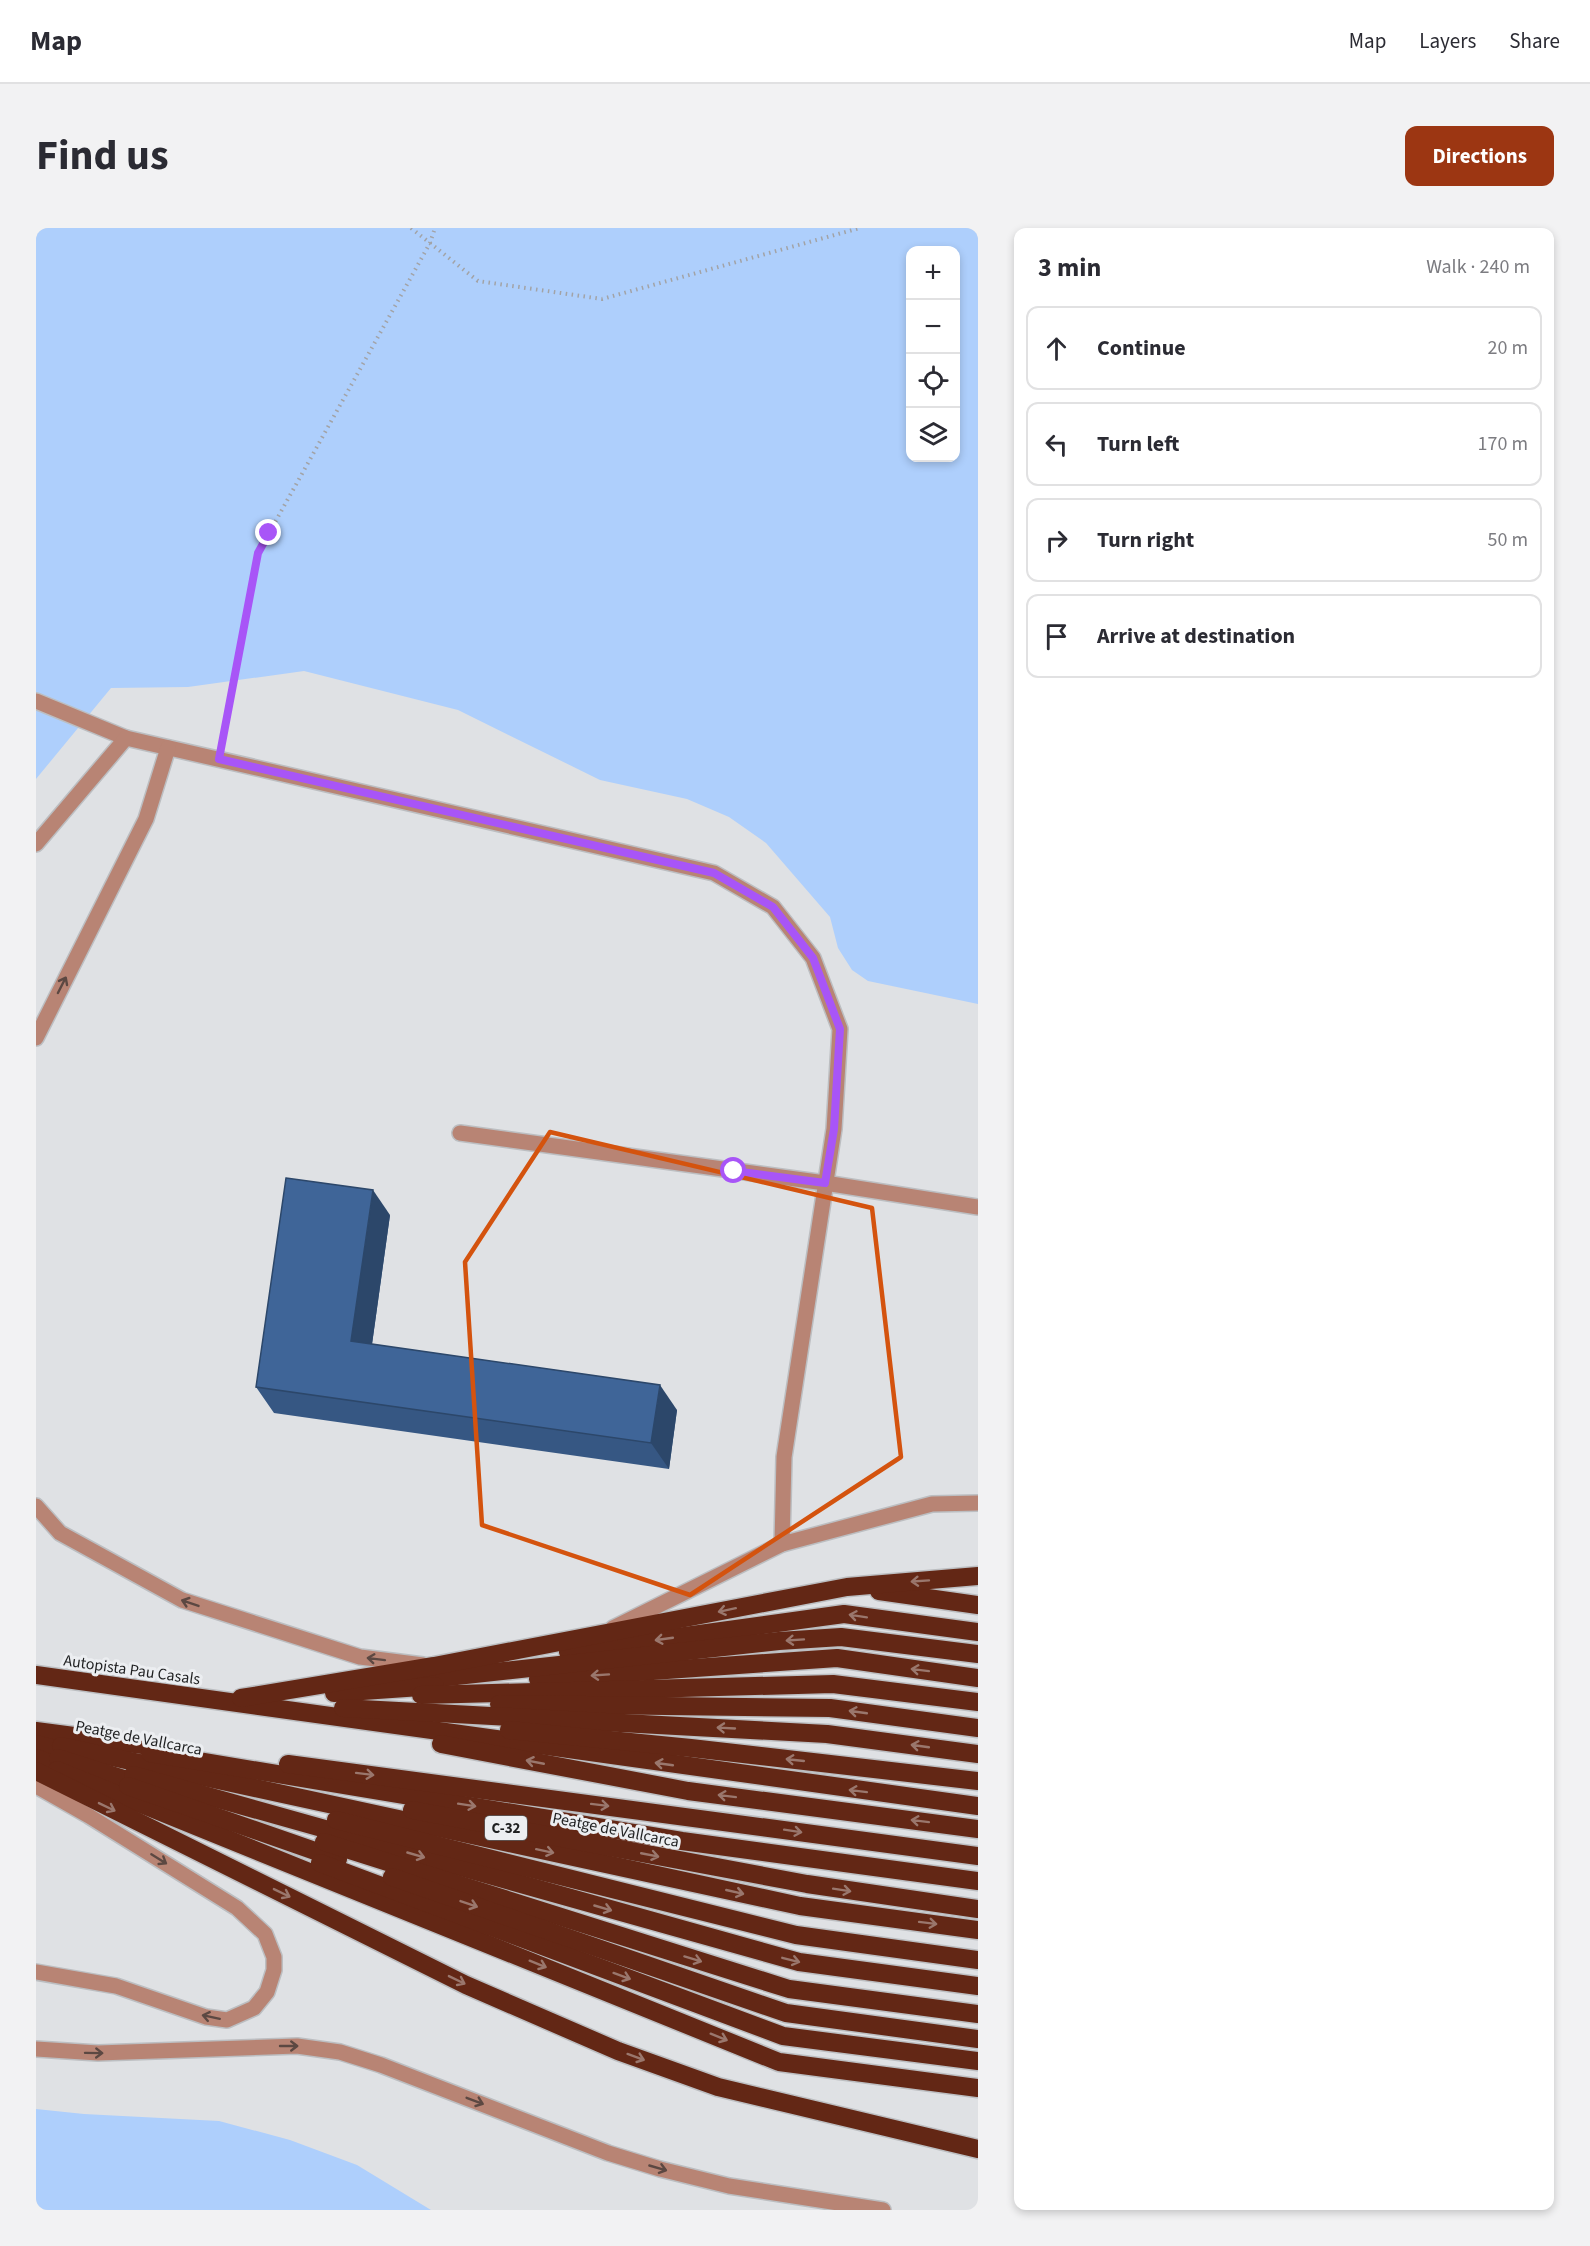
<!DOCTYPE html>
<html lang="en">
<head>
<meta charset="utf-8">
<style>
  :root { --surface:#fff; --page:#f2f2f3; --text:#2b2b33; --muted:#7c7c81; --line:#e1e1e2; --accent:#9c3612 }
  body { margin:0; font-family:"Source Sans 3",sans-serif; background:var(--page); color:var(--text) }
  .controls { position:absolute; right:18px; top:18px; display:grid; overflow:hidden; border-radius:12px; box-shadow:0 3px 9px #0003 }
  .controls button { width:54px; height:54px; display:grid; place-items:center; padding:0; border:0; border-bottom:2px solid var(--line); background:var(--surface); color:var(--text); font:30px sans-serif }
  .stop { position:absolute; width:18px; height:18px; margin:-14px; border:4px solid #a855f7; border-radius:50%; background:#fff }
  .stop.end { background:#a855f7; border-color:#fff; box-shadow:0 2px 6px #0008 }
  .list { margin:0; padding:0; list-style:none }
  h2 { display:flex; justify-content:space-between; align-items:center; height:78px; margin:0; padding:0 24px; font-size:26px }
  h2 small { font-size:20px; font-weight:400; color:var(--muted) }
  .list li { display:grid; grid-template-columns:39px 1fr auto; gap:18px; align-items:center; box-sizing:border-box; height:84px; margin:0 12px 12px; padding:0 12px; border:2px solid var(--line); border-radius:12px }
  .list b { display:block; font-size:22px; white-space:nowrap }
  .list em { font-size:20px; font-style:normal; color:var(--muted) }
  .icon { flex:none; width:33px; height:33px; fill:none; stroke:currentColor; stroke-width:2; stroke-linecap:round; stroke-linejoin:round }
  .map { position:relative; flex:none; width:942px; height:1982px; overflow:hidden; border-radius:12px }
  header { display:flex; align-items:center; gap:36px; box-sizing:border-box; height:84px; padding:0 30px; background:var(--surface); border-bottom:2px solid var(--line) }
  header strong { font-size:28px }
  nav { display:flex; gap:33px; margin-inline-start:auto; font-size:21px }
  .intro { display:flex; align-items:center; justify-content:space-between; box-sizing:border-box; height:144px; padding:0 36px }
  h1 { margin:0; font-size:42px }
  .button { padding:15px 27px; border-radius:12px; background:var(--accent); color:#fff; font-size:21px; font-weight:700 }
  main { display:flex; gap:36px; padding:0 36px }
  aside { flex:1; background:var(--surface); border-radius:12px; box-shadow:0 3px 9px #0003 }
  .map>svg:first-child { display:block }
</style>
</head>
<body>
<header>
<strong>Map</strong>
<nav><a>Map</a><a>Layers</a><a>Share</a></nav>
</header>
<div class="intro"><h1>Find us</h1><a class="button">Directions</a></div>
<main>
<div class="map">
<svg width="942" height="1982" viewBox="0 0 942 1982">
  <rect width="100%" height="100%" fill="#dfe1e4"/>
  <g fill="#aecffc" fill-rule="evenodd">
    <path d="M0 0H942V776L832 753 816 742 802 720 794 689 730 615 693 589 651 571 564 552 422 482 268 443 152 459 75 460 0 551ZM874 22H920V230H874Z"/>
    <polygon points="0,1881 48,1886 183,1893 254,1912 321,1937 395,1982 0,1982"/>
  </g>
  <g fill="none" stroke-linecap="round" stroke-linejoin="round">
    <defs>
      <g id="lane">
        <polyline points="0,473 90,510 678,645 737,679 777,730 804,801 798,901 748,1229 746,1316"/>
        <polyline points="0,616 90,510"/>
        <polyline points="0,810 110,591 132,520"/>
        <polyline points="424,905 789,955 942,979"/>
        <polyline points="0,1278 24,1305 146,1372 324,1429 387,1437"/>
        <polyline points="577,1400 746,1316 896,1276 942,1275"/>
        <polyline points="0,1558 53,1588 201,1680 229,1706 238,1729 238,1742 231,1764 218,1780 191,1792 170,1789 80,1758 0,1744"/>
        <polyline points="0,1821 62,1825 261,1818 304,1824 345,1837 572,1925 624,1941 693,1958 847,1982"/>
      </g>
      <g id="highway">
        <polyline points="843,1363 942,1377"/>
        <polyline points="532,1424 808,1386 942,1404"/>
        <polyline points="0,1447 942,1578"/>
        <polyline points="502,1451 801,1430 942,1450"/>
        <polyline points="384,1452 743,1413 805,1409 942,1426"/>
        <polyline points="298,1465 399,1458"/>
        <polyline points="385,1467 797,1456 942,1474"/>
        <polyline points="205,1470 398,1438 811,1359 942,1348"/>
        <polyline points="463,1476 794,1480 942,1500"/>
        <polyline points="307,1480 791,1506 942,1526"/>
        <polyline points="473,1502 655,1520 942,1553"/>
        <polyline points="0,1503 129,1520"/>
        <polyline points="0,1516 37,1526"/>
        <polyline points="405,1516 652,1563 942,1601"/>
        <polyline points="25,1518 764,1678 942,1702"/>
        <polyline points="114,1525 646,1613 942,1653"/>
        <polyline points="0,1530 33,1542"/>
        <polyline points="22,1530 107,1557"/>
        <polyline points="252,1536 942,1628"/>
        <polyline points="21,1542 743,1834 942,1860"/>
        <polyline points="0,1543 430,1757 582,1823 682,1859 942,1921"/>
        <polyline points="97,1547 763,1734 942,1758"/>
        <polyline points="92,1558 302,1631"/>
        <polyline points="376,1582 771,1656 942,1681"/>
        <polyline points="300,1592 760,1707 942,1732"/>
        <polyline points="288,1614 753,1761 942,1786"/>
        <polyline points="284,1635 747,1808 942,1833"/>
        <polyline points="356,1649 750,1785 942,1811"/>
      </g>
    </defs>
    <use href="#lane" stroke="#bcbec1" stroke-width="18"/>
    <use href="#highway" stroke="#bcbec1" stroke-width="21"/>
    <g stroke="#a2a3a6" stroke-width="4" stroke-dasharray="1.5 4.5" stroke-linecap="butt">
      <polyline points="375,0 442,53 566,71 824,0"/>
      <polyline points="188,508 222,325 394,15 399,0"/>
    </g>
    <use href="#lane" stroke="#b88474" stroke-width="15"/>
    <use href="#highway" stroke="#632715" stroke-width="18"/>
  </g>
  <polygon fill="#365783" points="354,987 336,1116 641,1182 633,1241 238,1185 220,1159"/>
  <g fill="#2c476a">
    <polygon points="337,962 354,987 333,1138 315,1113"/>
    <polygon points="624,1157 641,1182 633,1241 615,1215"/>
  </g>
  <polygon fill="#3f6598" stroke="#2c476a" stroke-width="1.5" points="250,950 337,962 315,1113 624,1157 615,1215 220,1159"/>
  <defs><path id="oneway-shaft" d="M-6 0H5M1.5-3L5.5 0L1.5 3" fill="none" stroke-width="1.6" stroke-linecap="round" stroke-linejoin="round" transform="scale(1.5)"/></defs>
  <g stroke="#5c4842">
    <use href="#oneway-shaft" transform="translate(26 757) rotate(-63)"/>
    <use href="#oneway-shaft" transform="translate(154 1375) rotate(-161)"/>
    <use href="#oneway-shaft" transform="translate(340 1431) rotate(-173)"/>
    <use href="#oneway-shaft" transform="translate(123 1631) rotate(32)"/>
    <use href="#oneway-shaft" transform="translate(175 1789) rotate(-168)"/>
    <use href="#oneway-shaft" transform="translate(253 1818)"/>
    <use href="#oneway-shaft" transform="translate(58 1825) rotate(1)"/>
    <use href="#oneway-shaft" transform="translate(439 1873) rotate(21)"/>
    <use href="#oneway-shaft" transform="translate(622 1940) rotate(16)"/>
  </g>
  <g stroke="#9a776d">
    <use href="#oneway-shaft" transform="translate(884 1353) rotate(176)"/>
    <use href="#oneway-shaft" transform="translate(691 1382) rotate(168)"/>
    <use href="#oneway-shaft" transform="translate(822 1388) rotate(-171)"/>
    <use href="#oneway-shaft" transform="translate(628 1411) rotate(172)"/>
    <use href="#oneway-shaft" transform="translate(759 1412) rotate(176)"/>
    <use href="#oneway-shaft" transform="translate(884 1442) rotate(-173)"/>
    <use href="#oneway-shaft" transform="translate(564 1447) rotate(176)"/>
    <use href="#oneway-shaft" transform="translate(822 1484) rotate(-172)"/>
    <use href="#oneway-shaft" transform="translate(690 1500) rotate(-177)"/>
    <use href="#oneway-shaft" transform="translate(884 1518) rotate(-172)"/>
    <use href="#oneway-shaft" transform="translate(759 1532) rotate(-174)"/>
    <use href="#oneway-shaft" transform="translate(499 1534) rotate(-169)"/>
    <use href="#oneway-shaft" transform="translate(628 1536) rotate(-172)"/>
    <use href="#oneway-shaft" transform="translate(329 1546) rotate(7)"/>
    <use href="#oneway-shaft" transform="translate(822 1563) rotate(-173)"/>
    <use href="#oneway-shaft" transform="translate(691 1568) rotate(-173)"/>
    <use href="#oneway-shaft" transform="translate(431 1577) rotate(9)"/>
    <use href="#oneway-shaft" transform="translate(564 1577) rotate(7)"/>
    <use href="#oneway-shaft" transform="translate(71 1579) rotate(26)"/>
    <use href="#oneway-shaft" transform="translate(884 1593) rotate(-173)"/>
    <use href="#oneway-shaft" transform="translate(757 1603) rotate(9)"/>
    <use href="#oneway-shaft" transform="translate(509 1623) rotate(12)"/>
    <use href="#oneway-shaft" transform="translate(380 1627) rotate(16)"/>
    <use href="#oneway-shaft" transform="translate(614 1627) rotate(11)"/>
    <use href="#oneway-shaft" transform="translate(806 1662) rotate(9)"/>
    <use href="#oneway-shaft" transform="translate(699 1664) rotate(13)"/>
    <use href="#oneway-shaft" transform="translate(246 1665) rotate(26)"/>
    <use href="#oneway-shaft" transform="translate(433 1676) rotate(19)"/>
    <use href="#oneway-shaft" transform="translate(567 1680) rotate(16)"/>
    <use href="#oneway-shaft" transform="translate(892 1695) rotate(7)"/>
    <use href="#oneway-shaft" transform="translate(657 1731) rotate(17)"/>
    <use href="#oneway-shaft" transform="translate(755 1732) rotate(14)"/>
    <use href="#oneway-shaft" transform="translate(502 1736) rotate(22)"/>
    <use href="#oneway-shaft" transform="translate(586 1748) rotate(20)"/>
    <use href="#oneway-shaft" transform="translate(421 1752) rotate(26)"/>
    <use href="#oneway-shaft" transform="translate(683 1809) rotate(22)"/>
    <use href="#oneway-shaft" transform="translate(600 1829) rotate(20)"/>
  </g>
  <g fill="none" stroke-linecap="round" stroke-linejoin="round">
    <polyline stroke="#a855f7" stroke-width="8" points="233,305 222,325 183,531 678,645 737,679 777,730 804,801 798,901 789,955 698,943"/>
  </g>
  <path fill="none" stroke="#d4530e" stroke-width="4.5" stroke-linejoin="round" d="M514 904 836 980 865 1229 654 1367 446 1297 429 1034Z"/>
  <g text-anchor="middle" stroke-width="6" stroke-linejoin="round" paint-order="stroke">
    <rect fill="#eceef1" stroke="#5c5e5f" stroke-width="1.5" x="449" y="1588" width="42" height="24" rx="4.5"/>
    <g font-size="15" font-weight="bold" fill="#1f2021">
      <text x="470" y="1605">C-32</text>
    </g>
    <g font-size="16" fill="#1f2021" stroke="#eceef1">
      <text transform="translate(96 1441) rotate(8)" y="6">Autopista Pau Casals</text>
      <text transform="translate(103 1509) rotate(11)" y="6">Peatge de Vallcarca</text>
      <text transform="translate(580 1601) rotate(11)" y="6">Peatge de Vallcarca</text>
    </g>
  </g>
</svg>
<div class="controls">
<button>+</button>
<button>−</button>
<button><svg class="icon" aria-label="locate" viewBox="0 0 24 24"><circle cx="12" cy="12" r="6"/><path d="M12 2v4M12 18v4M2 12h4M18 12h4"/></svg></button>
<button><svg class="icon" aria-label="layers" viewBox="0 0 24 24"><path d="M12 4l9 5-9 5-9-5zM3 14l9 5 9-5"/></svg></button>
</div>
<div class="stop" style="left:698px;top:943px"></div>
<div class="stop end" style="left:233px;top:305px"></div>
</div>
<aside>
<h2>3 min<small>Walk · 240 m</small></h2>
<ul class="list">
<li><svg class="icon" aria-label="ahead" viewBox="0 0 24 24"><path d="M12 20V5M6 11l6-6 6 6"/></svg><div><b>Continue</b></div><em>20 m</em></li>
<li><svg class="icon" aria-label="left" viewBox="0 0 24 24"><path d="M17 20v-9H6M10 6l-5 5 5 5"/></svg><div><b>Turn left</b></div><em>170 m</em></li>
<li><svg class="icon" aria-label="right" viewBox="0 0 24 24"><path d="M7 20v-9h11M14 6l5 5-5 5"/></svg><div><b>Turn right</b></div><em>50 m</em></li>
<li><svg class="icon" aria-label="arrive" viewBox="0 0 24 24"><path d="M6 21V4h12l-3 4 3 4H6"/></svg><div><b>Arrive at destination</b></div></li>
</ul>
</aside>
</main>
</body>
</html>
